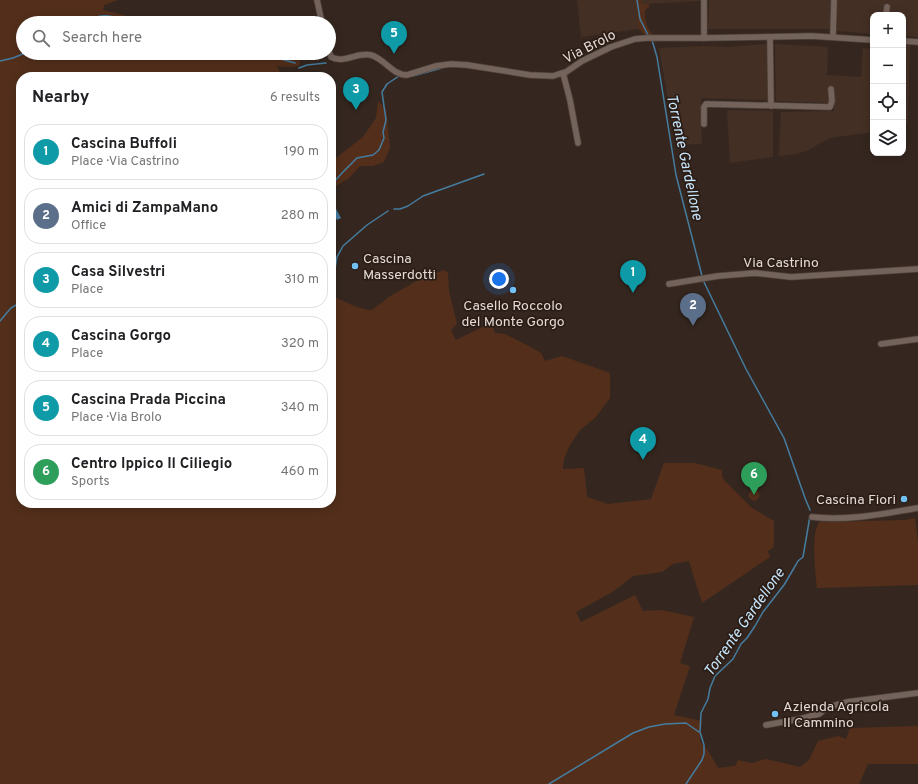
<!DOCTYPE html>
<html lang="en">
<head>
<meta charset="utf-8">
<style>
  :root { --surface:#fff; --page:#f2f2f2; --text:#202124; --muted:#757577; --line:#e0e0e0; --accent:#0b8043 }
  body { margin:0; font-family:Overpass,sans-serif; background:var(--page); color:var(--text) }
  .controls { position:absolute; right:12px; top:12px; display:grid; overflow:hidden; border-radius:8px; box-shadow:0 2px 10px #0003 }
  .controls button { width:36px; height:36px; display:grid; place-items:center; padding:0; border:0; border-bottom:1px solid var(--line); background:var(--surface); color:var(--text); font:20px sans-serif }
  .you { position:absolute; left:499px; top:279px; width:14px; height:14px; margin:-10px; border:3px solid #fff; border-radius:50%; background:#1a73e8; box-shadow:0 0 0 6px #1a73e833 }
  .badge { display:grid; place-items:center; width:26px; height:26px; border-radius:50%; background:var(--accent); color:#fff; font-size:13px; font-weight:700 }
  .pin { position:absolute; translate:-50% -33px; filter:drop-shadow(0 1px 2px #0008) }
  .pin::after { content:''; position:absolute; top:21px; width:14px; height:12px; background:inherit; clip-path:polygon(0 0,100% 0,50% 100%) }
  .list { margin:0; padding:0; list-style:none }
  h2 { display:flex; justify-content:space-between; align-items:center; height:52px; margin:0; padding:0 16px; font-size:17px }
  h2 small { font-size:13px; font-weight:400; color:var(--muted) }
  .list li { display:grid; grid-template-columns:26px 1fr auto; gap:12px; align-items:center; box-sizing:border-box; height:56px; margin:0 8px 8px; padding:0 8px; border:1px solid var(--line); border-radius:16px }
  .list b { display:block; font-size:15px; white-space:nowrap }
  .list p { margin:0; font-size:13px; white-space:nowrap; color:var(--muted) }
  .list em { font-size:13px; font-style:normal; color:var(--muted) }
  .icon { flex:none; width:22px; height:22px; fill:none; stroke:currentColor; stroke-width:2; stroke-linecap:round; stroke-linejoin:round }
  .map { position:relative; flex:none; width:918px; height:784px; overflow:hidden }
  .search { position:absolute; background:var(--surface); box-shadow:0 2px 10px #0003; left:16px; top:16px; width:320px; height:44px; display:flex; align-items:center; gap:10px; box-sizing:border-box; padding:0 14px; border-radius:22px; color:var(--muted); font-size:15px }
  .panel { position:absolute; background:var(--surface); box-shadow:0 2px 10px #0003; left:16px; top:72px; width:320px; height:436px; border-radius:16px }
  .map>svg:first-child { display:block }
</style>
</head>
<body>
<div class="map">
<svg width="918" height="784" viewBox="0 0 918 784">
  <rect width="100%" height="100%" fill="#35271f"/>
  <g fill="#442f24">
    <polygon points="577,0 635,0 639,29 581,37"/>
    <polygon points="641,0 701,0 701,1 642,4"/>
    <polygon points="709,0 832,0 830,28 829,29 708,29"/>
    <polygon points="837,0 918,0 918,37 903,36 903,15 873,15 873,34 837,31"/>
    <polygon points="768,44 769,94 767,100 701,98 701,124 702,144 676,145 659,48 703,46 726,47"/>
    <polygon points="775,44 828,47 827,75 861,77 863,48 873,49 873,132 830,138 806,151 796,154 779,156 781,112 834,111 834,89 829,89 829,103 776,101"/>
    <polygon points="903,45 910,45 908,123 903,125"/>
    <polygon points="727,110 773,111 773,157 730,163"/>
  </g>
  <g fill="#532f1b">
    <polygon points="0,0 118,0 104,5 103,10 156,23 23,23 23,53 264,53 300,61 299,66 288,67 277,66 280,72 260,77 21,77 21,503 331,503 331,301 335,297 354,306 368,310 372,310 390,296 401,290 420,279 444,270 448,273 449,291 457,324 451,330 456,340 491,323 495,333 505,334 531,347 541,353 545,361 562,356 610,373 610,398 595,418 580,430 570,445 564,459 563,469 584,468 587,497 608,504 651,499 664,463 695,463 722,470 722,476 724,480 752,508 774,521 774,544 773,548 768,551 770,557 702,603 689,561 673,564 662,572 633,576 614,591 576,612 581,622 635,595 643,611 661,610 694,617 680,663 690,666 674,715 702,721 700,741 709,752 718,768 735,766 738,760 752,763 766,759 800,767 809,760 818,741 838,736 846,739 850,728 918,726 918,764 868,764 859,784 0,784"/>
    <path d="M635 0H641L642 4H649V7L645 10C644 20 647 28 653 35H645L639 29Z"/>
    <polygon points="378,101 386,109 387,117 390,148 384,162 373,166 360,166 349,178 331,189 331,162 363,137 376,118"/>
    <circle cx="754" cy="495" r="5.5"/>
    <path d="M915 518 918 543V585L817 588C816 574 810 531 820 522L905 520Z"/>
  </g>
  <polygon fill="#457da1" points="334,205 341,218 337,220 331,209 331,207"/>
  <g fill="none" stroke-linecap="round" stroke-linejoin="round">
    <g stroke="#457da1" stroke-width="1.5">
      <polyline points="637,0 640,19 648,35"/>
      <path d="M87 23C101 8 123 21 140 23"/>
      <polyline points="652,40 657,57 676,175 702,276"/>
      <polyline points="224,53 234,55 263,54 295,63"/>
      <polyline points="0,61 13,58 25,53"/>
      <polyline points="299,68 307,65 326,63"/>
      <polyline points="413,76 442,68"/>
      <polyline points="540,78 551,78"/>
      <polyline points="331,185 343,172 357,158 373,155 379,150 384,138 383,132 386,120 382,92 387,84 399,76"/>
      <polyline points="394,209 400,209 408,206 423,196 484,174"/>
      <polyline points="703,280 746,369 784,438 805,498 810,510"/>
      <polyline points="331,304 333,280 337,257 343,246 367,225 388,211"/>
      <polyline points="0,321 11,308 21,302"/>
      <polyline points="549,784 633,733 649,727 665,724 686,723 699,732"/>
      <polyline points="686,784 702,760 704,754 704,745 700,732 701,713 708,699 710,688 715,676 733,659 741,644 747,638 755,626 763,612 784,585 794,568 798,561 803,557 810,516"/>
    </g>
    <defs>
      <g id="street">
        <polyline points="317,0 322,23"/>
        <polyline points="886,15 887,7"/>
        <polyline points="770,37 771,106"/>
        <polyline points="833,37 834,0"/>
        <polyline points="704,38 704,0"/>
        <polyline points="903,41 918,42"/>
        <path d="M329 51 331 57C344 64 357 52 371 55 385 59 392 75 407 75L436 66 451 64 467 65 530 75 553 76 559 74 566 72 582 61 611 47 635 39 647 38H704L812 36 873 40"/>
        <polyline points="563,73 570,100 578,143"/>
        <polyline points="704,124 704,107 706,104 830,107 832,101 831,89"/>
        <polyline points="669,284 718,276 755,273 791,277 918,269"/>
        <polyline points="881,344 918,339"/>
        <path d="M812 517C847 521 883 514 918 508"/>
        <polyline points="766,725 800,719 819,714 824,710 829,707 847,702 918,693"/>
      </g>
    </defs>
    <use href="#street" stroke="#50443d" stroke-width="7"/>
    <use href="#street" stroke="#74635b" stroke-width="5.5"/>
  </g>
  <g fill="#72c1f5" stroke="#2b1d16" stroke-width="1.5">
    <circle cx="355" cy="266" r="4"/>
    <circle cx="513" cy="290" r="4"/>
    <circle cx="904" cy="499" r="4"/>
    <circle cx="775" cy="714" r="4"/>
  </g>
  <g text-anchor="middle" stroke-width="3.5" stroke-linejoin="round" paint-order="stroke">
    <g font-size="14" fill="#e4dad5" stroke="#2b1d16">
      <text transform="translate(589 46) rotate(-27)" y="5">Via Brolo</text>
      <text x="781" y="267">Via Castrino</text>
    </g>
    <g font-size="14" fill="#e4dad5" stroke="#2b1d16" text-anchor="start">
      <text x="363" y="263">Cascina<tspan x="363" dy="16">Masserdotti</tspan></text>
      <text x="513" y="310" text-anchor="middle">Casello Roccolo<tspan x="513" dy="16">del Monte Gorgo</tspan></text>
      <text x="896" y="504" text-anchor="end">Cascina Fiori</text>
      <text x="783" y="711">Azienda Agricola<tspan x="783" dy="16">Il Cammino</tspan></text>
    </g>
    <g font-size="15" font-style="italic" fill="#c7e6fc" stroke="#2b1d16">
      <text transform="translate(685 157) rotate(78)" y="5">Torrente Gardellone</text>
      <text transform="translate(744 622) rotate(-55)" y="5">Torrente Gardellone</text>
    </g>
  </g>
</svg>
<div class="controls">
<button>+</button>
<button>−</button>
<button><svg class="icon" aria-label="locate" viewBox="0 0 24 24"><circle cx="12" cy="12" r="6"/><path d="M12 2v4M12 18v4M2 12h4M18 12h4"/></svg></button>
<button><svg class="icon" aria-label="layers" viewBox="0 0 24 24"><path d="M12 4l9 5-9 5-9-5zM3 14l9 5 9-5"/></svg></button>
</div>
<div class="you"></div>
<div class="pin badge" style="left:633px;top:293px;background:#0f9aa8">1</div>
<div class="pin badge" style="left:693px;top:326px;background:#5c6f8a">2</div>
<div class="pin badge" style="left:356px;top:110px;background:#0f9aa8">3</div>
<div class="pin badge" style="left:643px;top:460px;background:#0f9aa8">4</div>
<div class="pin badge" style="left:394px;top:54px;background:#0f9aa8">5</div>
<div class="pin badge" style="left:754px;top:495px;background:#2e9e5b">6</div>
<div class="search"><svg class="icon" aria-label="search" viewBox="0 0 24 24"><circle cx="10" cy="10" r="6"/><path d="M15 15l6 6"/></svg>Search here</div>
<section class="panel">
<h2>Nearby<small>6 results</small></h2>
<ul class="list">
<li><span class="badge" style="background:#0f9aa8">1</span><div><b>Cascina Buffoli</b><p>Place · Via Castrino</p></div><em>190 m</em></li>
<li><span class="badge" style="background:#5c6f8a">2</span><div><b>Amici di ZampaMano</b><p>Office</p></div><em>280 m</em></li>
<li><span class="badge" style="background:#0f9aa8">3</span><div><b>Casa Silvestri</b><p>Place</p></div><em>310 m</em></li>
<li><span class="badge" style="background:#0f9aa8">4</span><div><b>Cascina Gorgo</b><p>Place</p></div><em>320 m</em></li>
<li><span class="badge" style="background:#0f9aa8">5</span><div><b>Cascina Prada Piccina</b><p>Place · Via Brolo</p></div><em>340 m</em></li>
<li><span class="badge" style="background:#2e9e5b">6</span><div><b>Centro Ippico Il Ciliegio</b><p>Sports</p></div><em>460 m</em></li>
</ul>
</section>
</div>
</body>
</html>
